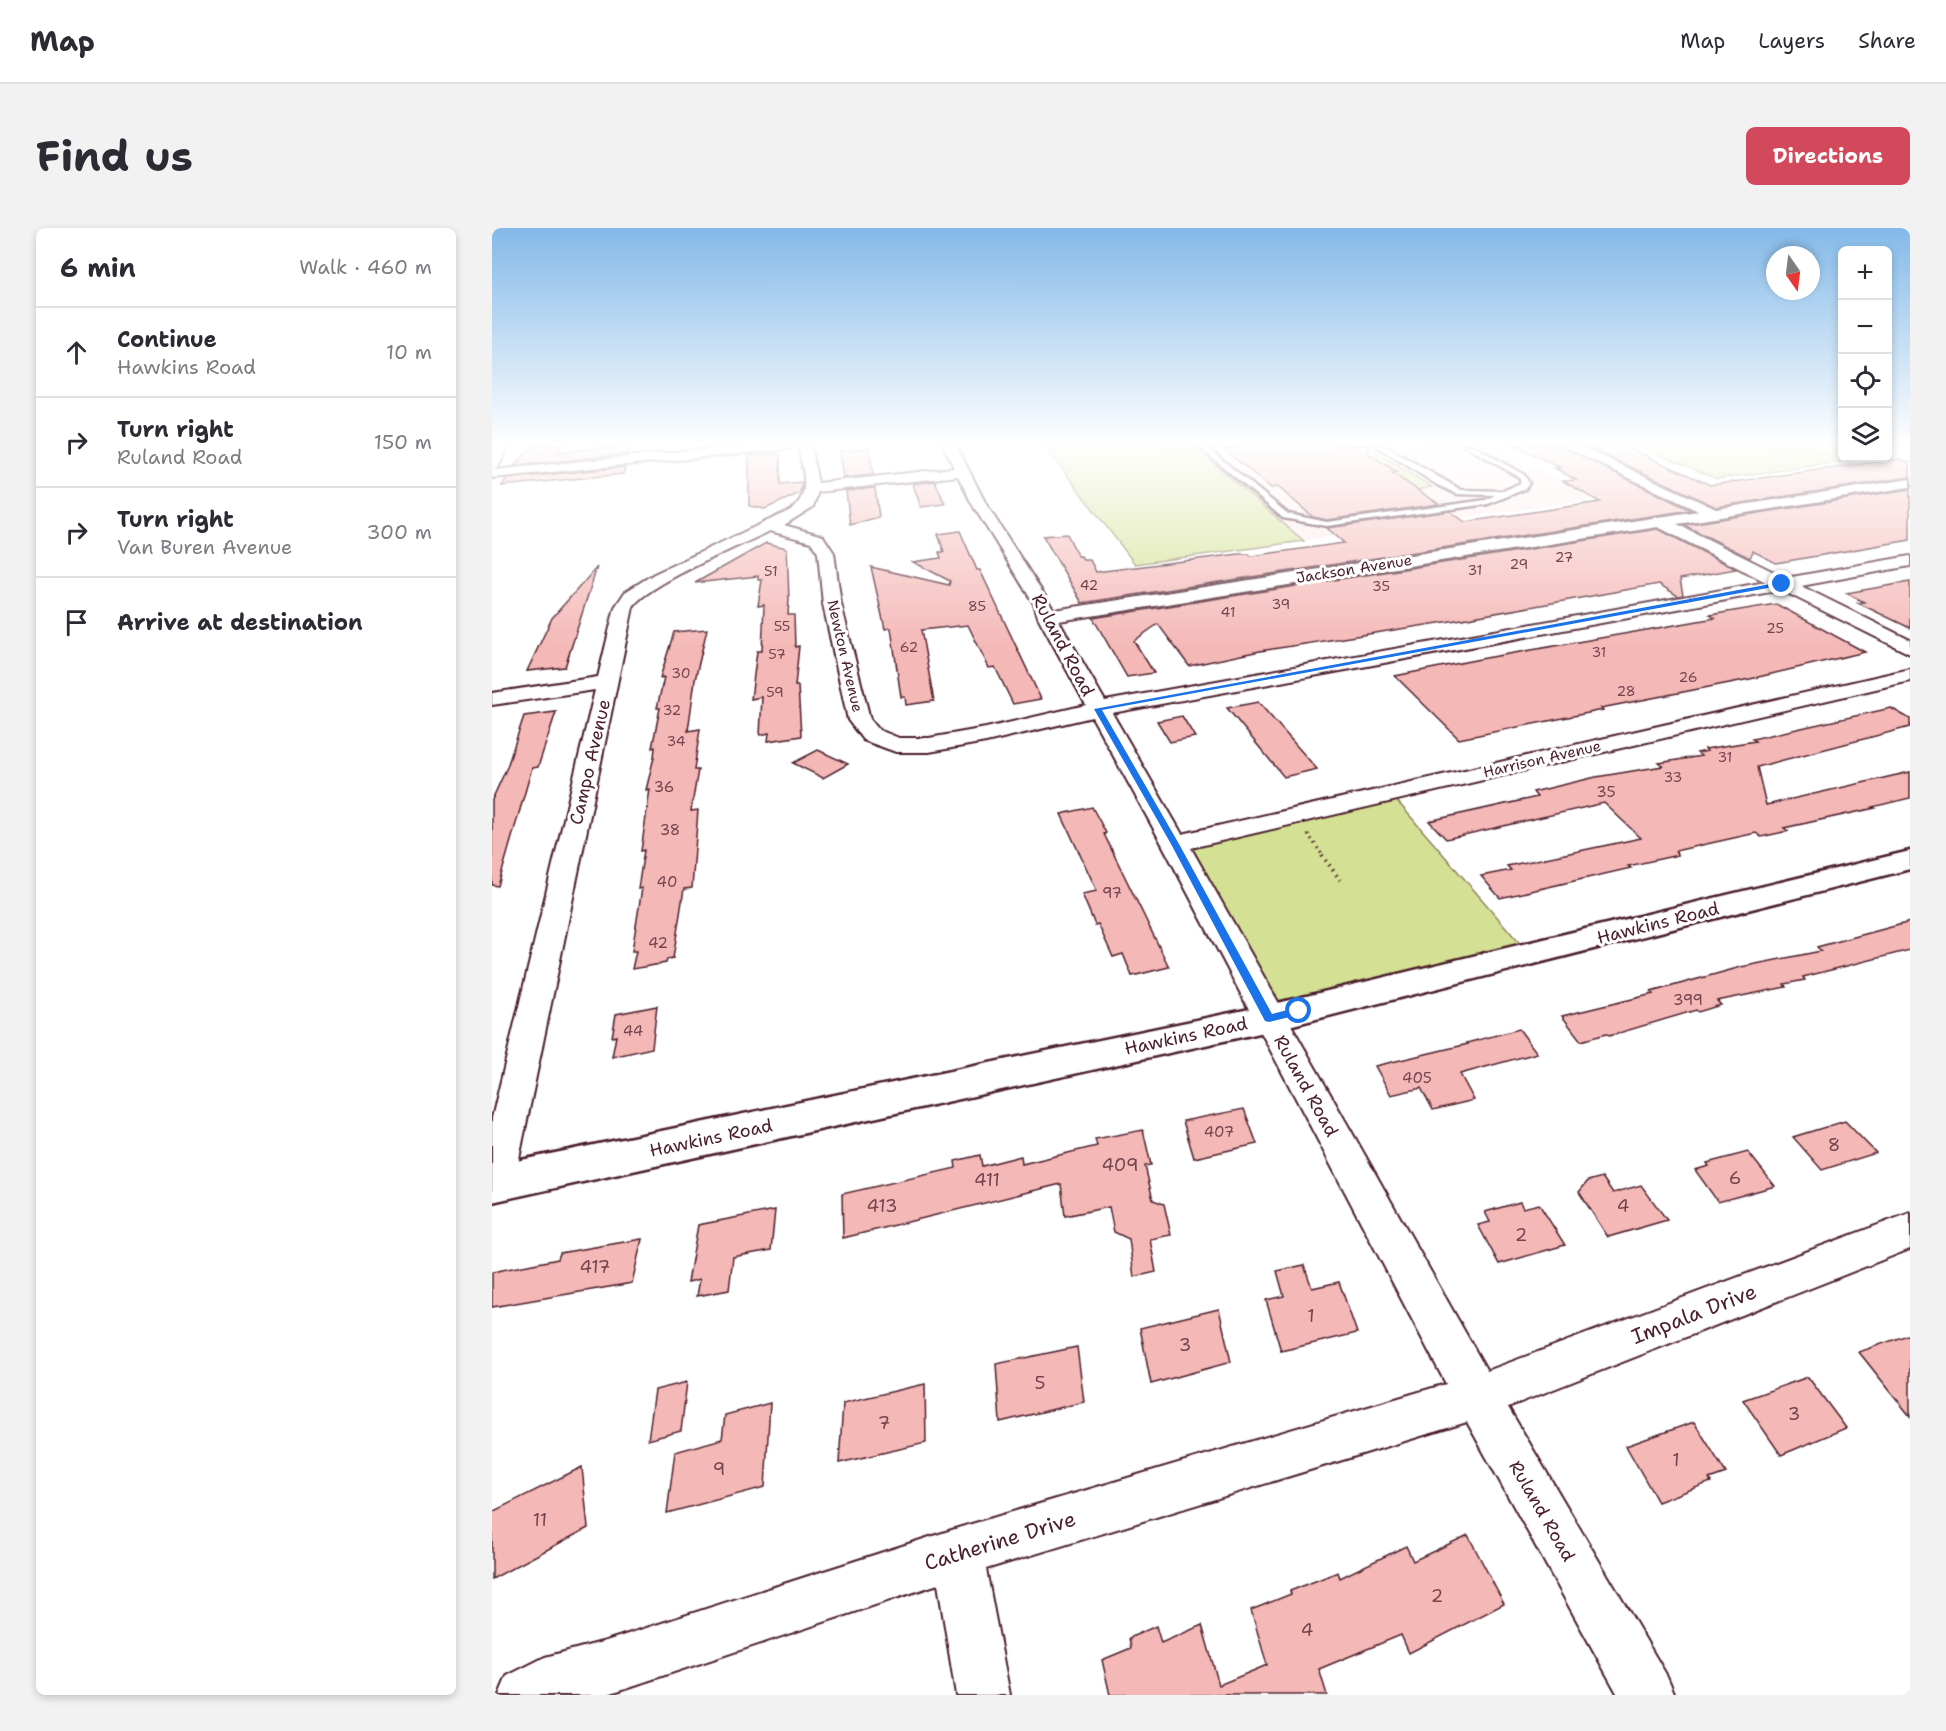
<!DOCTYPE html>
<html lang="en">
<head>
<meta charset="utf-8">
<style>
  :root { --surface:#fff; --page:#f2f2f3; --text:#2b2b33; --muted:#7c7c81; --line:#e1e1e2; --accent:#d1495b }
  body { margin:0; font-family:"Shantell Sans",sans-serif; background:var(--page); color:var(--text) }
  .controls { position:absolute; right:18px; top:18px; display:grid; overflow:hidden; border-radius:9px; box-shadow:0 3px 9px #0003 }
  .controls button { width:54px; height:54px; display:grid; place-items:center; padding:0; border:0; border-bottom:2px solid var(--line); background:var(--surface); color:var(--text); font:30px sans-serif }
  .compass { position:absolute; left:1274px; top:18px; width:54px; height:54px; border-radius:50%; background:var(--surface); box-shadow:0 3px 9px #0003; rotate:166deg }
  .stop { position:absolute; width:18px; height:18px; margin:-14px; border:4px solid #1a73e8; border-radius:50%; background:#fff }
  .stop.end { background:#1a73e8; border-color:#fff; box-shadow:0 2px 6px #0008 }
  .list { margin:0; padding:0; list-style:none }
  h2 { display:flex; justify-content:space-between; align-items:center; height:78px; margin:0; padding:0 24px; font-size:26px }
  h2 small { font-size:20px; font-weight:400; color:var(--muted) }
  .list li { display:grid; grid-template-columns:39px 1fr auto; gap:18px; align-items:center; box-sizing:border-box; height:90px; padding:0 24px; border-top:2px solid var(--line) }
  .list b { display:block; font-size:22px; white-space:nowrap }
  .list p { margin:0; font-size:20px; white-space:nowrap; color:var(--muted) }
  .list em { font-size:20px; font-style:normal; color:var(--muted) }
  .icon { flex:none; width:33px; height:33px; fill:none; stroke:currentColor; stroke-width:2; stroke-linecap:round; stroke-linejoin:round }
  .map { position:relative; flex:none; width:1418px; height:1467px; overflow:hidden; border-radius:9px }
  header { display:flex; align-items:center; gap:36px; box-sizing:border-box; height:84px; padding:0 30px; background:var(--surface); border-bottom:2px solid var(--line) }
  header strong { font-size:28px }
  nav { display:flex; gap:33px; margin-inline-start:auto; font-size:21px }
  .intro { display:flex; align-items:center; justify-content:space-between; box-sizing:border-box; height:144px; padding:0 36px }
  h1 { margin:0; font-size:42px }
  .button { padding:15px 27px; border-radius:9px; background:var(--accent); color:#fff; font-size:21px; font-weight:700 }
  main { display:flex; gap:36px; padding:0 36px }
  aside { flex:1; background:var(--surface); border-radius:9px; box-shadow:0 3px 9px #0003 }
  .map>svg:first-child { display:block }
</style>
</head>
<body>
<header>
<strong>Map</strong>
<nav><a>Map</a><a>Layers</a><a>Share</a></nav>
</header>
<div class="intro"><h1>Find us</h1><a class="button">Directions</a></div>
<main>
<aside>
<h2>6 min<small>Walk · 460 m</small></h2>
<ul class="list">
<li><svg class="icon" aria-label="ahead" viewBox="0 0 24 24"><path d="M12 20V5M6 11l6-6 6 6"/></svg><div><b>Continue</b><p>Hawkins Road</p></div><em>10 m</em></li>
<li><svg class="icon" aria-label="right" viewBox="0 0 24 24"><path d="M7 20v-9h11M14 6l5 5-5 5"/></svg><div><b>Turn right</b><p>Ruland Road</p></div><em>150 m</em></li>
<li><svg class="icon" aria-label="right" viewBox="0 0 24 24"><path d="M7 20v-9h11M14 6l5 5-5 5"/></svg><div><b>Turn right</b><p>Van Buren Avenue</p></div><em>300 m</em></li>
<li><svg class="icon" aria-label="arrive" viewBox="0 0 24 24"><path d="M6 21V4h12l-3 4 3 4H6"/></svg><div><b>Arrive at destination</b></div></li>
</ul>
</aside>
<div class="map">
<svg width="1418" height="1467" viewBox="0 0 1418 1467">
  <rect width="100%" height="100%" fill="#fff"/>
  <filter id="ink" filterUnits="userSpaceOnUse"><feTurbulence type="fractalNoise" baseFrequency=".0167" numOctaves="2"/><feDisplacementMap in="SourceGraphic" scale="12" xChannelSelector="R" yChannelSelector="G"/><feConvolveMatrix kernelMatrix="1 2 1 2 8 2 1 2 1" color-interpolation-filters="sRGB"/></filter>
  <g filter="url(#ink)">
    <polygon fill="#fceae9" points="552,217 1000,217 1104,271 643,336"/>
    <g fill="#d4e093" stroke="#8f805f" stroke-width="1.5">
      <polygon points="552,217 682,218 690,224 708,224 812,313 643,336"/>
      <polygon points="863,217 872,217 940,259 913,264 888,247 904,244"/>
      <polygon points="1146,217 1350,217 1350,230 1376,230 1225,251"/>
      <polygon points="899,566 1038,727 777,790 683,616"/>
    </g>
    <g fill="#f4b8b6" stroke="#4a1f2b" stroke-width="1.5">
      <polygon points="42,217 70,217 65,224 139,217 136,226 22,238"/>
      <polygon points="762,217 877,217 877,226 905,244 900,245 947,276 835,292 821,289 786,259 779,260 733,222"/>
      <polygon points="1022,217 1067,217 1198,282 590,375 551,308 575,306 586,328 589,328 591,332 598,332 604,344 747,326 757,326 759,328 852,315 835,300 958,283 973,294 1108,274 1071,253 1084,252 1063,240 1069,240"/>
      <polygon points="1092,217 1130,217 1218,257 1407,231 1418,235 1418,249 1224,279"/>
      <polygon points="377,220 381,247 352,250 348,223"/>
      <polygon points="288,226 288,256 310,254 308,265 273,281 257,278 257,228"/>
      <polygon points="133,239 131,246 10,258 14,251"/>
      <polygon points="443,253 453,276 429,279 421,256"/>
      <polygon points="383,260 387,289 358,297 354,263"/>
      <polygon points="1418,261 1418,312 1284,335 1261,323 1258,330 1192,297"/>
      <polygon points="1166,301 1244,341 1188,351 1191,367 1186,368 1167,356 953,394 768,423 697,438 666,396 642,413 662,445 635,449 601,390"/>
      <polygon points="468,303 485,342 488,342 549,471 521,476 503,439 497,440 476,397 429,402 442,473 414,477 413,469 409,469 399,400 393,401 379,339 457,357 458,353 421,334 449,330 447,324 452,324 446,306"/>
      <polygon points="274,315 295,320 297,371 296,387 302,387 303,419 307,418 303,458 306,458 309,508 276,513 277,505 268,507 270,469 259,471 265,423 270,423 272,377 266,378 270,352 266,352 266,348 203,355"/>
      <polygon points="105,339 73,439 35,443 60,390"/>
      <polygon points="1418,354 1418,400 1366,375 1372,374 1354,365"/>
      <polygon points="1284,376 1373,424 1258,451 1109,480 1111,482 967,511 903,448 988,431 1223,390 1218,387"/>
      <polygon points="215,401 203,452 196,503 208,501 202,542 206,542 199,583 206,582 200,660 192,661 181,730 175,731 174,735 140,741 144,723 140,723 150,660 146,661 152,622 149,623 158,561 154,562 162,529 163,519 160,520 168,480 165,480 172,449 168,450 182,404"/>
      <polygon points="766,474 825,541 792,549 735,480"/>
      <polygon points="1399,480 1418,491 1418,499 1265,539 1274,577 1418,544 1418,570 1380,579 1383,580 1292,600 1296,603 1269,609 1264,605 1183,623 1186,627 1136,638 1139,640 1008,670 989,648 1019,642 1015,638 1149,610 1112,575 954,611 937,593 1045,569 1041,564 1104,549 1171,538 1167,535 1209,528 1205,525 1215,523 1213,521 1263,513 1260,511"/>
      <polygon points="64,484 46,539 40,540 6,658 0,657 0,572 15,539 32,488"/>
      <polygon points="690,488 703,509 678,514 665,493"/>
      <polygon points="326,522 356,536 331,550 301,535"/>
      <polygon points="600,579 614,605 612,606 677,739 640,748 631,726 621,729 606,696 603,697 590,666 605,663 569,586"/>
      <polygon points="1418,694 1418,722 1311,749 1313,752 1292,756 1294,759 1225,773 1229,777 1206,784 1204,782 1117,808 1114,806 1089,813 1070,788 1161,766 1159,764 1249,739 1329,723 1325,719"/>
      <polygon points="165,778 160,820 120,829 124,808 120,809 124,786"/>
      <polygon points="1027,801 1045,825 968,846 982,872 941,882 929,860 899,867 883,838 976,816 975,815"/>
      <polygon points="752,881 765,916 702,930 691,893"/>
      <polygon points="1353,893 1384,925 1330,942 1301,909"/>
      <polygon points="651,902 659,937 653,938 661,972 672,976 679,1007 658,1011 664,1044 642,1049 637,1011 622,1004 617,979 573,988 569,956 351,1010 350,966 464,940 463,933 488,927 490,938 529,928 530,936 605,918 603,911"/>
      <polygon points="1256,924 1283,958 1226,974 1203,942 1217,938 1215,935"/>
      <polygon points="1110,949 1121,965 1149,957 1175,992 1116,1009 1087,964 1096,953"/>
      <polygon points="1028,974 1031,980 1047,976 1073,1017 1007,1036 986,997 998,994 993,984"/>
      <polygon points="283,982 279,1022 241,1029 237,1062 205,1068 208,1051 196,1054 206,997"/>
      <polygon points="150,1011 140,1055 0,1079 0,1044 66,1031 68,1025"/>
      <polygon points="812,1037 820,1060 847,1054 865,1105 789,1123 774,1072 792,1068 785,1043"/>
      <polygon points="727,1081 739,1134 659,1156 648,1100"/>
      <polygon points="1418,1106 1418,1188 1367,1124"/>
      <polygon points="585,1119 592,1174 508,1194 504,1136"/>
      <polygon points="1316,1149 1354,1200 1289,1227 1251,1172"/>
      <polygon points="195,1154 189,1203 156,1212 163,1162"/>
      <polygon points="433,1156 434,1215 347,1235 351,1175"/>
      <polygon points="278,1175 273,1259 175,1285 183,1224 230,1211 233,1187"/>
      <polygon points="1202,1194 1234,1245 1217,1251 1219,1254 1166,1274 1134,1218"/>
      <polygon points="90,1239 96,1300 0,1351 0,1284"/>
      <polygon points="976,1307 1012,1376 917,1425 909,1407 827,1441 835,1467 618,1467 610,1432 639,1420 637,1410 664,1398 669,1415 710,1397 727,1457 775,1437 759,1382 799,1366 798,1363 846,1344 848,1350 914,1318 921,1333"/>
    </g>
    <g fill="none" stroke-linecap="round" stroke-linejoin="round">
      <defs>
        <polygon id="service" points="700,217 713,218 796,286 835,294 994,272 1003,267 965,266 944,256 883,217 891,217 969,262 1011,263 1029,255 1027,249 972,217 980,217 1032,247 1037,255 1033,261 996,276 835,298 791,290 709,220"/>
        <g id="minor">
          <polygon points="4,217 17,217 7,238 2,242 255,217 302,217 296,221 0,250 0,225"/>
          <path d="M306 217H318L326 255 462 240 451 217H464L494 276 562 382 1206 283 1069 217H1086L1224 281 1418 251V259L1185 296 1294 350 1418 328V338L1309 358 1418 412V426L1289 362 620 485 690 606 1418 441V453L699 620 995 1143 1418 985V1021L1016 1179 1175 1448 1183 1467H1126L975 1194 494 1341 518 1467H464L446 1356 113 1467H7L15 1448 53 1429 114 1413 466 1300 954 1156 670 616 600 489 494 514 437 524H404L371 512 356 492 331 376 326 325 319 314 278 303C250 317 155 356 141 379L22 955 16 967 0 970V890L103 462 0 477V465L106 449 123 379 133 364 162 346 299 282C321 265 310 241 306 217ZM466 248 480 276 542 376 546 389 594 477 494 500 437 510H407L387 502 378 491 349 376 342 325 331 308 292 297 321 279 326 264ZM1166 299 1274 354 613 473 567 393Z"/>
        </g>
        <polygon id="tertiary" points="1418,623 1418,641 777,803 0,974 0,938 777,777"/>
      </defs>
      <use href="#service" stroke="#4a1f2b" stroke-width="5"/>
      <use href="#minor" stroke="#4a1f2b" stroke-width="4"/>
      <use href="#tertiary" stroke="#4a1f2b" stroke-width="5"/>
      <g stroke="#4a1f2b" stroke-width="1.5" stroke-dasharray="1 2" stroke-linecap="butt">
        <polyline points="1309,217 1340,229 1350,227"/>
        <polyline points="1396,221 1418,218"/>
      </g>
      <polyline stroke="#4a1f2b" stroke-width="3" stroke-dasharray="1.5 4" stroke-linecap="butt" points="816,606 831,628"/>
      <polyline stroke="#4a1f2b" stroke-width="4" stroke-dasharray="1.5 4.5" stroke-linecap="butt" points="830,627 848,652"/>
      <use href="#service" fill="#fff" fill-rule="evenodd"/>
      <use href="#minor" fill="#fff" fill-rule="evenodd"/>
      <use href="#tertiary" fill="#fff" fill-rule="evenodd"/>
    </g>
  </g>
  <linearGradient id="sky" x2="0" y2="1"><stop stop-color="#83b9e8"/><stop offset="0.51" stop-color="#fff"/><stop offset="1" stop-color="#fff" stop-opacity="0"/></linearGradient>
  <rect width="1418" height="422" fill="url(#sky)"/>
  <polygon fill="#1a73e8" points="1290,354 1292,357 610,482 687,616 780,786 807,779 812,783 810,786 777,794 773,793 679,616 602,481"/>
  <g text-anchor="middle" stroke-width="6" stroke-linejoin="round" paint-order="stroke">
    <g font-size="14" fill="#74454e">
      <text x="1072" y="334">27</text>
      <text x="1027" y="341">29</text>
      <text x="983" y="347">31</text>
      <text x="279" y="348">51</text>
      <text x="597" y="362">42</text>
      <text x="889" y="363">35</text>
      <text x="789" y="381">39</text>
      <text x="485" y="383">85</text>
      <text x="736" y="389">41</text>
      <text x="290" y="403">55</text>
      <text x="1283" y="405">25</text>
      <text x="417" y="424">62</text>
      <text x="1107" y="429">31</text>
      <text x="285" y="431">57</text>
      <text x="189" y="450">30</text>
      <text x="1196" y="454">26</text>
      <text x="1134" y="468">28</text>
      <text x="283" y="469">59</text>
      <text x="180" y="487">32</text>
      <text x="184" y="518">34</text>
      <text x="1233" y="534">31</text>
      <text x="1181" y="554">33</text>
    </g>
    <g font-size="15" fill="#4a1f2b" stroke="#fff">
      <text transform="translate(862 341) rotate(-9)" y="5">Jackson Avenue</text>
      <text transform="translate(353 428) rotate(77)" y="5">Newton Avenue</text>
      <text transform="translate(1050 531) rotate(-13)" y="5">Harrison Avenue</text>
    </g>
    <g font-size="15" fill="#74454e">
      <text x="172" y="564">36</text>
      <text x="1114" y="569">35</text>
      <text x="178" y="607">38</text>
      <text x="175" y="659">40</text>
      <text x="620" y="670">97</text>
      <text x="166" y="720">42</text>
      <text x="1196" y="777">399</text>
      <text x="141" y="808">44</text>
      <text x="925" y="855">405</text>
      <text x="727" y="909">407</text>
    </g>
    <g font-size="18" fill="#4a1f2b" stroke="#fff">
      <text transform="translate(571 417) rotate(62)" y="6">Ruland Road</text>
      <text transform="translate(98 534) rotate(-77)" y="6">Campo Avenue</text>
      <text transform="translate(1166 695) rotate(-14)" y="6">Hawkins Road</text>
      <text transform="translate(694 808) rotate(-12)" y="6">Hawkins Road</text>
      <text transform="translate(814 858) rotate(61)" y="6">Ruland Road</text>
      <text transform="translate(219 910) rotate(-12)" y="6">Hawkins Road</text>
      <text transform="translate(1050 1283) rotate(60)" y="6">Ruland Road</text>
    </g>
    <g font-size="18" fill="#74454e">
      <text x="1342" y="923">8</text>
      <text x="628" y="943">409</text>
      <text x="1243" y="956">6</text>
      <text x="495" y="958">411</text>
      <text x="390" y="984">413</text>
      <text x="1131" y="984">4</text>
      <text x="1029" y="1013">2</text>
      <text x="103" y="1045">417</text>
      <text x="819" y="1094">1</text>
      <text x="693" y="1123">3</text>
      <text x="548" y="1161">5</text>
      <text x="1302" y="1192">3</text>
      <text x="392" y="1201">7</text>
      <text x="1184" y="1238">1</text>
      <text x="227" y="1247">9</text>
      <text x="48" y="1298">11</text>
      <text x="945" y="1374">2</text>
      <text x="815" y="1408">4</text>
    </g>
    <g font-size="21" fill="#4a1f2b" stroke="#fff">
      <text transform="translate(1202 1086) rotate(-21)" y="7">Impala Drive</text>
      <text transform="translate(508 1313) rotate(-17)" y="7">Catherine Drive</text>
    </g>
  </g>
</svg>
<div class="controls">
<button>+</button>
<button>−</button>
<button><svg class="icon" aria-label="locate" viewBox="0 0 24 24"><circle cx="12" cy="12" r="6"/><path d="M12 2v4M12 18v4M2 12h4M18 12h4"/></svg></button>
<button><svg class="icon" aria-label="layers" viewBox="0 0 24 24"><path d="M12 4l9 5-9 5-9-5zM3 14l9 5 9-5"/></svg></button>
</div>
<svg class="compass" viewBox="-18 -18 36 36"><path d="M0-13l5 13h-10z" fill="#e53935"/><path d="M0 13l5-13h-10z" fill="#7c7c81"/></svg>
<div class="stop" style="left:807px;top:783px"></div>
<div class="stop end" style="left:1290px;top:356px"></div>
</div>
</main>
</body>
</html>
